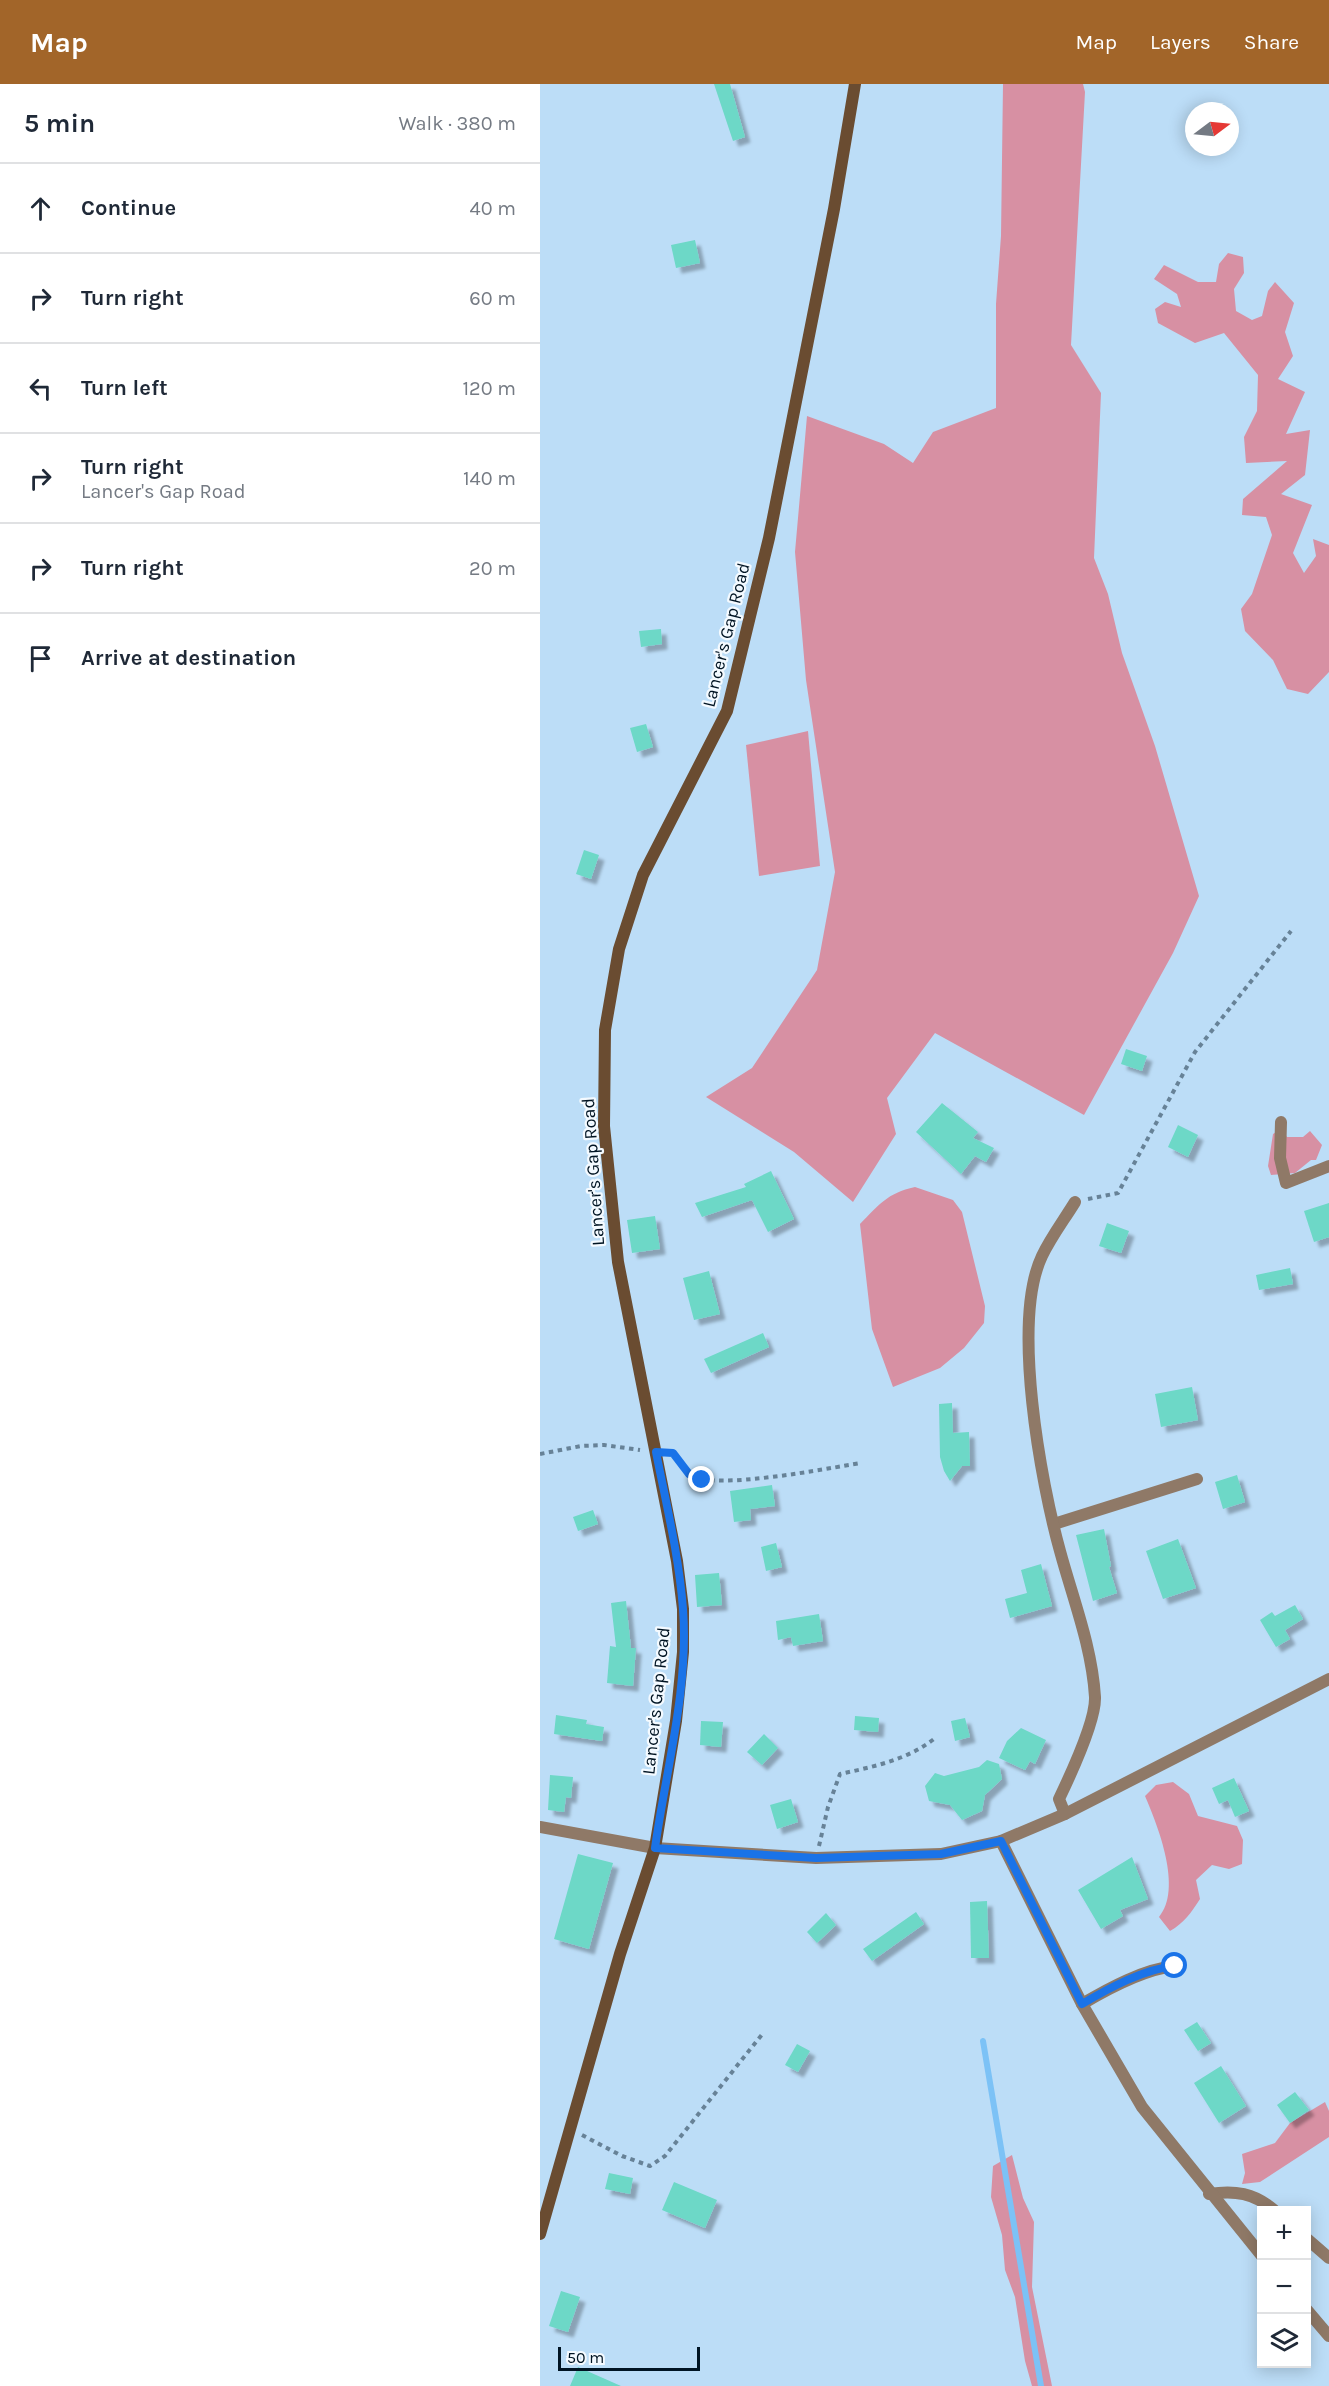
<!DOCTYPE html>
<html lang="en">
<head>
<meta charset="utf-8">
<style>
  :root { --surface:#fff; --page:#f6f6f7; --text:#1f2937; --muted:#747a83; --line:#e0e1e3; --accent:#a26529 }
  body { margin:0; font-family:Karla,sans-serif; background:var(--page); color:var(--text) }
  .controls { position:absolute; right:18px; bottom:18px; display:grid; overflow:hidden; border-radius:0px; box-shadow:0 3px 15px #0003 }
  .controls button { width:54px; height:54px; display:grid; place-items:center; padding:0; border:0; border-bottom:2px solid var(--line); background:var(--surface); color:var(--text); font:30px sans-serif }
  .compass { position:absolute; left:645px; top:18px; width:54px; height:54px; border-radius:50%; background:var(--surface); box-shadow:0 3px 15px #0003; rotate:74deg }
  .scale { position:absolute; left:18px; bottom:15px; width:142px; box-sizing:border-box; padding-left:6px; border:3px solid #001423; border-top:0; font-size:16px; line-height:21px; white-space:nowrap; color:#001423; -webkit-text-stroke:4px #f4faff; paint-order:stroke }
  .stop { position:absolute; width:18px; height:18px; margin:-14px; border:4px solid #1a73e8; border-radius:50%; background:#fff }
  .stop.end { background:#1a73e8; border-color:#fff; box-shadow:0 2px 6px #0008 }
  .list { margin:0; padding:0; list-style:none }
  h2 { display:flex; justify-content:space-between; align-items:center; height:78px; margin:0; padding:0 24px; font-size:26px }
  h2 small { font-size:20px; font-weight:400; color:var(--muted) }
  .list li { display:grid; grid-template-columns:39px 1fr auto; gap:18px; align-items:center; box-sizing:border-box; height:90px; padding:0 24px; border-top:2px solid var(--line) }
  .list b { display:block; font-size:22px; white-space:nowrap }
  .list p { margin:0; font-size:20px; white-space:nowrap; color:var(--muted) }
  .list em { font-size:20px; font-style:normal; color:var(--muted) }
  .icon { flex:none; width:33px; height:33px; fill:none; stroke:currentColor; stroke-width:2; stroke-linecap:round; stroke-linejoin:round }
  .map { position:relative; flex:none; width:789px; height:2302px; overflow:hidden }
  header { display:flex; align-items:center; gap:36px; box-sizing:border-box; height:84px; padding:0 30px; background:var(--accent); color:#fff }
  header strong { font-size:28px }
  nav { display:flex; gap:33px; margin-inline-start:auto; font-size:21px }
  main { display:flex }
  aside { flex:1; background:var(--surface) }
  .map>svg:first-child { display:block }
</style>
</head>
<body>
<header>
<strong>Map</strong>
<nav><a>Map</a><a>Layers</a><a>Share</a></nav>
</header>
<main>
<aside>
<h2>5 min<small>Walk · 380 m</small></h2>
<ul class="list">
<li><svg class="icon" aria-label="ahead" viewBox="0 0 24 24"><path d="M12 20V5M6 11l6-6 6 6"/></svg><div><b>Continue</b></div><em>40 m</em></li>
<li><svg class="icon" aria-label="right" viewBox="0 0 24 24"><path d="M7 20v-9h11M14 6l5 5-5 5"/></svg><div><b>Turn right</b></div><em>60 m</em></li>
<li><svg class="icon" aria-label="left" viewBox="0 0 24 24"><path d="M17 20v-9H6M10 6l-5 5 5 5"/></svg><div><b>Turn left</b></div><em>120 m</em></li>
<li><svg class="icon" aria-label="right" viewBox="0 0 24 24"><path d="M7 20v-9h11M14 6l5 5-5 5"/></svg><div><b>Turn right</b><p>Lancer's Gap Road</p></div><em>140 m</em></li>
<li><svg class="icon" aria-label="right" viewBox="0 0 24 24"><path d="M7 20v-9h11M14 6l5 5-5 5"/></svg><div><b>Turn right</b></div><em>20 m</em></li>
<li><svg class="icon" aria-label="arrive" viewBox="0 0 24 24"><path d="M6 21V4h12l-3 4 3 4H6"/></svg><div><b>Arrive at destination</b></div></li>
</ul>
</aside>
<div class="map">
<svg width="789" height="2302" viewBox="0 0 789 2302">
  <defs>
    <filter id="shadow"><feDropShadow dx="5.5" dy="5.5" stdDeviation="1.5" flood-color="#0004"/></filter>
  </defs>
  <rect width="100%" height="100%" fill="#bcddf7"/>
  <g fill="#d790a3">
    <polygon points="463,0 543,0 545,8 531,261 561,309 554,474 568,510 582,569 615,662 659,812 633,869 544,1031 395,949 347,1014 356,1050 313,1118 254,1068 166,1013 212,984 277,886 295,788 266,596 255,468 267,332 344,360 373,379 393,348 456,324 456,220 461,152"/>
    <polygon points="688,169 703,173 704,189 694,205 696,227 712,236 722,232 728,207 735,198 754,219 745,248 753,272 738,295 765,308 746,350 770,346 765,391 741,410 772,421 753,469 764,489 776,472 773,455 789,461 789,588 768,610 747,605 733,576 705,547 701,525 712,510 732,451 726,433 702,431 703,415 747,377 706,379 704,353 717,327 718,291 684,249 655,259 618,239 615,225 625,218 641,223 637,210 614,195 624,181 658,198 676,198 679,180"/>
    <polygon points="268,647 280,782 219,792 206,661"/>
    <polygon points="741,1045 747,1053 763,1053 770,1047 782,1061 776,1076 771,1076 755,1089 731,1091 728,1082 733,1050"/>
    <path d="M375 1103 413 1116 422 1128 445 1222 444 1239 424 1264 400 1284 353 1303 332 1245 320 1140C339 1121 347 1109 375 1103Z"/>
    <path d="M633 1698 649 1710 658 1732 697 1742 703 1756 702 1780 689 1785 672 1781 656 1796 660 1815C651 1829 644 1839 630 1847L619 1833C643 1805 618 1742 605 1712L616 1701Z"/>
    <polygon points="785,2018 789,2027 789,2053 720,2098 702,2100 705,2089 702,2070 735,2059 750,2039"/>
    <polygon points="472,2071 483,2114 494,2138 492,2203 512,2302 492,2302 485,2277 475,2213 465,2186 462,2151 451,2113 453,2082"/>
  </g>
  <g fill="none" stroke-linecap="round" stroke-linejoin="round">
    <polyline stroke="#7cc2f6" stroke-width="6" points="443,1957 501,2302"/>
  </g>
  <g fill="#6dd8c7" filter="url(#shadow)">
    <polygon points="174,0 190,0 205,53 193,57"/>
    <polygon points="155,156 160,179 136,184 131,161"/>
    <polygon points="121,545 122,560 101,563 99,547"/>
    <polygon points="106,640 113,663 97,668 90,644"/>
    <polygon points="44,766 59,771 51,795 36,790"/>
    <polygon points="586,965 607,972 602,987 581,980"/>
    <polygon points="402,1019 438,1048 433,1054 454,1064 446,1078 435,1072 421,1090 376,1048"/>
    <polygon points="638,1041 658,1051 648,1073 628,1063"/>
    <polygon points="231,1087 254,1135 228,1148 212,1116 162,1133 155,1119 206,1103 204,1100"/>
    <polygon points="789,1119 789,1153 774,1158 764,1127"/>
    <polygon points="115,1132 120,1165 92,1169 87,1136"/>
    <polygon points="567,1139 589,1147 581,1169 559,1162"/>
    <polygon points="750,1184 753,1200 719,1206 716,1191"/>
    <polygon points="169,1187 180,1230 154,1236 143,1194"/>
    <polygon points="223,1249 229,1263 171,1289 164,1275"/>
    <polygon points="652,1303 658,1336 621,1343 615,1310"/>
    <polygon points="412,1319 413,1349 429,1348 430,1382 422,1382 410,1397 404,1387 400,1373 399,1320"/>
    <polygon points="697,1391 705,1418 683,1425 675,1398"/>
    <polygon points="232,1401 235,1422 210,1425 211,1436 194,1438 190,1407"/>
    <polygon points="53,1426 58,1440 38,1447 33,1433"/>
    <polygon points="564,1445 571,1482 569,1483 577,1509 553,1517 536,1451"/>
    <polygon points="638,1455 656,1504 623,1515 606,1467"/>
    <polygon points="236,1459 242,1483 226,1487 221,1463"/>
    <polygon points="501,1480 512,1522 470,1534 465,1515 487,1509 481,1486"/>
    <polygon points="179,1489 182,1521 157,1523 155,1491"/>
    <polygon points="86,1517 91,1564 96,1564 93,1602 67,1599 70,1562 76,1563 71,1519"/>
    <polygon points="755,1521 763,1535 745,1546 750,1555 736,1563 720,1536 732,1528 735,1532"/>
    <polygon points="279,1530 283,1557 253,1562 251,1553 238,1556 236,1537"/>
    <polygon points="16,1631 47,1636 46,1640 64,1643 62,1657 14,1650"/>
    <polygon points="315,1632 339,1634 338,1648 314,1646"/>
    <polygon points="425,1634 430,1653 415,1657 411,1637"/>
    <polygon points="161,1637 183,1638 181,1663 160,1661"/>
    <polygon points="481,1644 506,1656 495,1680 490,1677 485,1686 459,1674 467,1657"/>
    <polygon points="224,1650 238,1664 222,1681 207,1668"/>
    <polygon points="447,1676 459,1680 462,1695 445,1711 442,1727 422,1736 410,1721 389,1717 385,1702 395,1689 404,1692 439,1683"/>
    <polygon points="10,1691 33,1693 31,1714 26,1713 24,1728 8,1726"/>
    <polygon points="694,1694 709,1727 695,1733 688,1716 679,1720 672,1704"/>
    <polygon points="251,1715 258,1738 237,1745 230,1721"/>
    <polygon points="38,1770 73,1779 49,1865 14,1855"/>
    <polygon points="592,1773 608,1815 580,1826 583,1832 561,1845 538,1806"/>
    <polygon points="447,1817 449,1874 431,1874 430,1818"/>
    <polygon points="376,1828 384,1840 332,1877 323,1865"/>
    <polygon points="286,1829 296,1841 277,1859 267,1848"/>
    <polygon points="657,1938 671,1959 658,1967 644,1946"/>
    <polygon points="257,1960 270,1967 258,1988 245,1981"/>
    <polygon points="681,1982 706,2022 679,2039 654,1999"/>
    <polygon points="755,2008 769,2026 750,2039 737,2021"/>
    <polygon points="69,2089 93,2094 90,2110 65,2105"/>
    <polygon points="134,2098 177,2116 165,2144 122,2126"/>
    <polygon points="21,2207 40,2213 28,2248 9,2242"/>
    <polygon points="38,2283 81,2302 30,2302"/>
  </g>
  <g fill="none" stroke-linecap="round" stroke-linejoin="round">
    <g stroke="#678297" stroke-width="4" stroke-dasharray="4.5 4.5" stroke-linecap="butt">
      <polyline points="548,1115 578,1109 655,968 751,847"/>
      <path d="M128 1368 133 1369C138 1375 143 1386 150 1391 174 1407 289 1384 321 1379"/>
      <polyline points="0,1370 41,1362 64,1361 100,1366"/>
      <path d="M279 1762 288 1723 300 1690C332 1683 367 1676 394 1655"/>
      <polyline points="42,2051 82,2072 110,2082 125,2072 224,1948"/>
    </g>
    <g stroke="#8f7967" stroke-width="12">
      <polyline points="741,1038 740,1074 746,1099 789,1082"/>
      <polyline points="514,1440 657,1395"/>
      <path d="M525 1730 519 1715C530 1692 556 1637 555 1613 552 1563 533 1515 520 1467 501 1399 471 1237 502 1172 511 1153 524 1136 535 1118"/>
      <path d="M542 1920C569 1904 604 1885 635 1882"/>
      <path d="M669 2110C695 2106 714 2109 734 2126"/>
      <polyline points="766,2154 789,2174"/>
    </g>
    <g stroke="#8f7967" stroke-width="12">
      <polyline points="0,1743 115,1764 276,1774 401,1770 461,1757 525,1730 789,1595"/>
      <polyline points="461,1757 542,1920 602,2023 722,2172"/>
      <polyline points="766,2225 789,2252"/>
    </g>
    <polyline stroke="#6a4c31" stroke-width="12" points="0,2150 80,1870 115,1764 136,1637 143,1568 143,1525 137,1477 78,1178 64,1042 65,946 79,865 103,791 187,627 229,454 294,125 315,0"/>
  </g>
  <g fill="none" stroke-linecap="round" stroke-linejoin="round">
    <path stroke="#1a73e8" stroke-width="8" d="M162 1396 149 1390 133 1369 116 1368C126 1419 139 1472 143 1525 149 1605 126 1685 115 1764L276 1774 401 1770 461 1757 542 1920C569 1904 604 1885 635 1882"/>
  </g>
  <g text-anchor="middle" stroke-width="4.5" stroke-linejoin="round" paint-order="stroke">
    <g font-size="18" fill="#001423" stroke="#f4faff">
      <text transform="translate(186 551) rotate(-76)" y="6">Lancer's Gap Road</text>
      <text transform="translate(53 1088) rotate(-94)" y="6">Lancer's Gap Road</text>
      <text transform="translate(116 1617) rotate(-84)" y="6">Lancer's Gap Road</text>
    </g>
  </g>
</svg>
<div class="controls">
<button>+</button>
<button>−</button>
<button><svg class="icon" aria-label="layers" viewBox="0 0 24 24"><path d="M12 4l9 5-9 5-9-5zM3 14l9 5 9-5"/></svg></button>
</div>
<svg class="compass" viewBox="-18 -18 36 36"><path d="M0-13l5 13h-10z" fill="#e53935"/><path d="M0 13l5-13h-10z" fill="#747a83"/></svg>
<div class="scale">50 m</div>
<div class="stop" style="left:635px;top:1882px"></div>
<div class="stop end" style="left:162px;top:1396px"></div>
</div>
</main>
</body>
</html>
